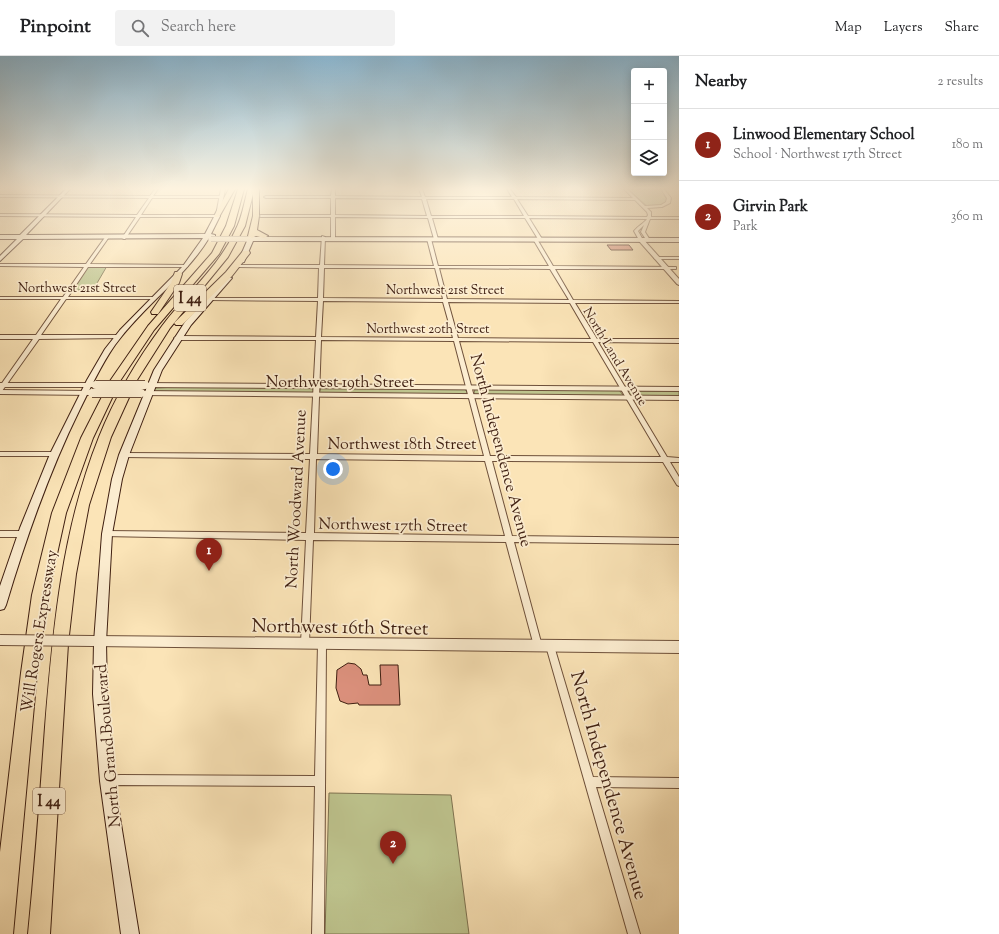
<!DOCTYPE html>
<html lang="en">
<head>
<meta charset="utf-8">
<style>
  :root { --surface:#fff; --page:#f2f2f2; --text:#202124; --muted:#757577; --line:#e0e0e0; --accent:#8f2418 }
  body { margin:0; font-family:"Sorts Mill Goudy",serif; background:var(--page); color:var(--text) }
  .controls { position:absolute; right:12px; top:12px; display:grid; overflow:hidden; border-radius:4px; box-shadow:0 2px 10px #0003 }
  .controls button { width:36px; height:36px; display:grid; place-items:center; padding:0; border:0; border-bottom:1px solid var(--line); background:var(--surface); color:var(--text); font:20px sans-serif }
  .you { position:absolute; left:333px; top:413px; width:14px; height:14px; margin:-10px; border:3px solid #fff; border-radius:50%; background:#1a73e8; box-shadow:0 0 0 6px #1a73e833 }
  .badge { display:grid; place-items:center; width:26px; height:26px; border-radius:50%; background:var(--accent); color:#fff; font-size:13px; font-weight:700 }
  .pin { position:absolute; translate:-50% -33px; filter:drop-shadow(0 1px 2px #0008) }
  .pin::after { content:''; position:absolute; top:21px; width:14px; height:12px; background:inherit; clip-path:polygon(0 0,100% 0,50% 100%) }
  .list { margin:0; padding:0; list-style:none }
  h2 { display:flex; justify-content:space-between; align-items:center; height:52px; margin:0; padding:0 16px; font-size:17px }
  h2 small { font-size:13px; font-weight:400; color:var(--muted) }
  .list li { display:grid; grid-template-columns:26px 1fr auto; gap:12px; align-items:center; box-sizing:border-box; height:72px; padding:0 16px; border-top:1px solid var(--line) }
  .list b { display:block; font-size:15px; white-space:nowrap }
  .list p { margin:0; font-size:13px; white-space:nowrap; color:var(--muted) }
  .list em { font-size:13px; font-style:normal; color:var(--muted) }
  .icon { flex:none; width:22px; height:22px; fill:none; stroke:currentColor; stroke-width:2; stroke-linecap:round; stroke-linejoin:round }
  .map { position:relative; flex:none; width:679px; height:878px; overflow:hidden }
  header { display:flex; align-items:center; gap:24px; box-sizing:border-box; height:56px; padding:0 20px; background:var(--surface); border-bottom:1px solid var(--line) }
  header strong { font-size:19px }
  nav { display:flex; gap:22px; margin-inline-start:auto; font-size:14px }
  .search { width:280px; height:36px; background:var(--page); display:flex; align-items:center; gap:10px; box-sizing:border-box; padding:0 14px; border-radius:4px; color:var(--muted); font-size:15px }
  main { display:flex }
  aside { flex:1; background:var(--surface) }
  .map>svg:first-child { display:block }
</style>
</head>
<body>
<header>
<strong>Pinpoint</strong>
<div class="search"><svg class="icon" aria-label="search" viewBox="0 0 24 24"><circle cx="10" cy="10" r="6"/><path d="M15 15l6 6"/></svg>Search here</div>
<nav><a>Map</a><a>Layers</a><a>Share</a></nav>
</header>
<main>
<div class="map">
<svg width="679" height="878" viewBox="0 0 679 878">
  <rect width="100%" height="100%" fill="#fbe4b7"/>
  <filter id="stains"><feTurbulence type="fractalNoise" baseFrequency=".005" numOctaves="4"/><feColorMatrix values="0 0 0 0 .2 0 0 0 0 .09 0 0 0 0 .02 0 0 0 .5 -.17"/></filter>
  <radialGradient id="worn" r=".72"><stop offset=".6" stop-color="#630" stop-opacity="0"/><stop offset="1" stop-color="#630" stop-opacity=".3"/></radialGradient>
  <g fill="#bec48e" stroke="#7e7250">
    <path d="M628 133H661L667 144C663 150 654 151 647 150Z"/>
    <polygon points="92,210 107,210 93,234 72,234 87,212"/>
    <polygon points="180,331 311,332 314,334 313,337 311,338 153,335 155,332"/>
    <polygon points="321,332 465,333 468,338 321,338 319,337"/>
    <polygon points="475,333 619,334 623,339 622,340 476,339 474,337"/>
    <polygon points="627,335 679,335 679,340 631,340"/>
    <polygon points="329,737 451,739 469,878 325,878"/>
  </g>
  <g fill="#db907c" stroke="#3f1f11">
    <polygon points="607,189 629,189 633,194 611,194"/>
    <polygon points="348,607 355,608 361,613 363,619 367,619 369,629 381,629 380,609 398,609 400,649 359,649 358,647 348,648 340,645 336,632 337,614"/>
  </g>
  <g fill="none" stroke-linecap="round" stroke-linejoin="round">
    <defs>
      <g id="minor">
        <polygon points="155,133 158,133 153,140 222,140 224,141 222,142 152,142 141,159 217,159 219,160 217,161 140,161 125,183 124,183 122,182 136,161 0,160 0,158 137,159 149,142 0,141 0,139 150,140"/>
        <path d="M332 133H335V140L422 141 419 133H422L425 141H512L507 133H510L516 141 633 142 624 133H627L645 150 661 149 666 146 667 142 661 133H664L671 142 670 147 662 151 647 152 651 156V161H679V163H650L645 176 650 184 647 185 641 176 644 169 638 175 643 184 641 185 639 184 634 175C638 170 644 167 647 163L529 162 542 183 540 184 538 183 525 162H432L438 183 436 184 434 183 428 162 335 161V182L333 183 331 182V161H261L259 160 261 159H331V142H266L264 141 266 140H331ZM335 142 422 143 427 160 335 159ZM426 143H514L524 160H431ZM517 143 635 144 647 156 648 159 647 161 528 160Z"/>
        <polygon points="106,180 109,181 90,208 186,209 188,210 186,211 88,211 68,241 153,241 155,242 153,243 66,243 41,279 117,279 120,281 119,282 39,283 2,335 0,336 0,330 33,283 0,283 0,279 36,279 61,243 0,243 0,241 63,241 84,211 0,210 0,208 86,208"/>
        <path d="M322 180 325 181 324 209 434 210 427 183 429 182 431 183 438 210H549L533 183 535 182 537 183 553 210 676 211V213H555L573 244 679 245V247H575L597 283H679V287L598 286 667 401 679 402V406H670L679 421V430L677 429 663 406 492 405 512 480 679 482V488L514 486 542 590 541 593 538 594 535 593 534 590 506 486 313 484 309 587 308 590 305 591 302 590 301 587 306 484 104 480 103 478 104 476 107 475 306 477 310 403 124 401 121 399 124 397 310 398 316 284H177L174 282 177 280 316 281 318 245 210 244 208 243 210 242H318L319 212 239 211 237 210 239 209H320ZM324 212H435L443 243 323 242ZM439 212 550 213 569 244 447 243ZM323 245 443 246 453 282 321 281ZM448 246 570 247 591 283 458 282ZM321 284 454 285 484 400 317 398ZM459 285 593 286 661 401 490 400ZM316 403 485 405 505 480 314 477Z"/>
        <polygon points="655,201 679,201 679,203 656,203 654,202"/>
        <polygon points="0,396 53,396 56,398 53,400 0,400"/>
        <polygon points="0,475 22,475 25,476 26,478 25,480 22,481 0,481"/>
        <polygon points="322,584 325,585 326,588 324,878 312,878 315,730 120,729 107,730 103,729 102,725 103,721 107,720 120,719 315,720 318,588 319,585"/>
        <polygon points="550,586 553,587 554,590 593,721 679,722 679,732 596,731 640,878 628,878 546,590 547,587"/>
      </g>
      <g id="tertiary">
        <polygon points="221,133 225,133 220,159 218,160 216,159"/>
        <polygon points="639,183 643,183 679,223 679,229 677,228 639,185"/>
        <polygon points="0,327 96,327 100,329 96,331 0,331"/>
        <polygon points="142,327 679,331 679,335 145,331 142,331"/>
        <polygon points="0,334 92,335 96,337 92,339 0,338"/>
        <polygon points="138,335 679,340 679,344 141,339 138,339"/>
        <polygon points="94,580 679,585 679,597 94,590 90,589 88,585 90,581"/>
      </g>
      <g id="secondary">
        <path d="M66 133H70L26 179 205 178 215 159 220 160 211 178 215 179V181L209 182C184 223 143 250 115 289 101 309 91 331 80 353 49 416 26 482 6 549L4 553 0 554V530L20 472 50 398 87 324 105 293 120 274 183 210 203 182 23 183 0 205V200L17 183H0V179H20Z"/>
        <polygon points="252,178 254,179 254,181 679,182 679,186 253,185 244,206 239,207 238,206 247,185 244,183"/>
        <polygon points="227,221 232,222 191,269 162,314 129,399 122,423 112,478 106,586 107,638 114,725 139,878 121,878 100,725 93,638 94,586 102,478 112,423 119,399 154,314 185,266"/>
      </g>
      <g id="motorway">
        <polygon points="229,133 235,133 219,161 215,161 214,160"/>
        <polygon points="238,133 244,133 234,170 219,198 154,274 120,325 93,382 66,457 48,539 37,617 13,878 0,878 0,796 21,617 32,539 52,457 81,382 110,325 148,270 212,197 226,170"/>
        <path d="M248 133H259V160L257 174 268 180 264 182 256 180 252 182 248 180 253 160V138L245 170 228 201 170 272 137 324 111 381 89 449 76 518 68 588 50 878H28C35 809 40 740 45 671 53 572 62 473 99 381 115 341 137 304 162 270 186 238 218 212 235 175 242 162 244 147 248 133Z"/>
        <polygon points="243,195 249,195 250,197 232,220 182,269 176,269 174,267 176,265 226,216"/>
        <polygon points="175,216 181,216 182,218 179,227 158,258 152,258 151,256 171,227"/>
      </g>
    </defs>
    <use href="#minor" stroke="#6e503a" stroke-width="2"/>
    <use href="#tertiary" stroke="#6e503a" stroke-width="2"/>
    <use href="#secondary" stroke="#3f1f11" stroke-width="2"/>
    <use href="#motorway" stroke="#3f1f11" stroke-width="2"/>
    <use href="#minor" fill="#fcedd0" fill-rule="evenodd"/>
    <use href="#tertiary" fill="#fcedd0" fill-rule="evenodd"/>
    <use href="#secondary" fill="#fcedd0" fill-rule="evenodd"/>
    <use href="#motorway" fill="#fbe4b7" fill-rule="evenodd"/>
    <defs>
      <g id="tertiary-bridge-far1">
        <polyline points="96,329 145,329"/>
        <polyline points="92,337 141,337"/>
      </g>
      <polyline id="tertiary-bridge" points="0,584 93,585"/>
      <polyline id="secondary-bridge" points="211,183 247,183"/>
    </defs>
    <use href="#tertiary-bridge-far1" stroke="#6e503a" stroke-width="10" stroke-linecap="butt"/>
    <use href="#tertiary-bridge" stroke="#6e503a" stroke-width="12" stroke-linecap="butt"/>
    <use href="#secondary-bridge" stroke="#3f1f11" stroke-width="6" stroke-linecap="butt"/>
    <use href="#tertiary-bridge-far1" stroke="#fcedd0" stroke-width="8"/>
    <use href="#tertiary-bridge" stroke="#fcedd0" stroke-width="10"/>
    <use href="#secondary-bridge" stroke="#fcedd0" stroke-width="5.5"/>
  </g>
  <linearGradient id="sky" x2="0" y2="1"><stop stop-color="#8bb8d3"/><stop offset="0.52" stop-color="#fdf3df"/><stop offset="1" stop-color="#fdf3df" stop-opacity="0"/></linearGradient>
  <rect width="679" height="255" fill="url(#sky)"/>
  <g text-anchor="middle" stroke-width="3.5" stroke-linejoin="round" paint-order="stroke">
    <g font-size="13" fill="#3f1f11" stroke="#fcedd0">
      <text x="77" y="236">Northwest 21st Street</text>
      <text x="445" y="238">Northwest 21st Street</text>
      <text x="428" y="277">Northwest 20th Street</text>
      <text transform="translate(616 300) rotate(59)" y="5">North Land Avenue</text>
    </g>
    <g fill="#fcedd0" stroke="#785d4a" stroke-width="1">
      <rect x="174" y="229" width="32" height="26" rx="3"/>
      <rect x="33" y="732" width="32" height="26" rx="3"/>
    </g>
    <g font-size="15" font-weight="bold" fill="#3f1f11">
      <text x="190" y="247">I 44</text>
      <text x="49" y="750">I 44</text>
    </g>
    <g font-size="16" fill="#3f1f11" stroke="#fcedd0">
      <text x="340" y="331">Northwest 19th Street</text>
      <text x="402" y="393">Northwest 18th Street</text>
      <text transform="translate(502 394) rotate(75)" y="6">North Independence Avenue</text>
      <text transform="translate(295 443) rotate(-87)" y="6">North Woodward Avenue</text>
      <text transform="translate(393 468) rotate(1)" y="6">Northwest 17th Street</text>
      <text transform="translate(38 575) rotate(-81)" y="6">Will Rogers Expressway</text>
      <text transform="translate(107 690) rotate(-95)" y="6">North Grand Boulevard</text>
    </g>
    <g font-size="19" fill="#3f1f11" stroke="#fcedd0">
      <text transform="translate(340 570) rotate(1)" y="7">Northwest 16th Street</text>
      <text transform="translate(610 729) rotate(74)" y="7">North Independence Avenue</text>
    </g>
  </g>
  <rect width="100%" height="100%" filter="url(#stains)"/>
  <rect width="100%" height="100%" fill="url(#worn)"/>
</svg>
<div class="controls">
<button>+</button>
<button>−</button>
<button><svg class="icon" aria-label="layers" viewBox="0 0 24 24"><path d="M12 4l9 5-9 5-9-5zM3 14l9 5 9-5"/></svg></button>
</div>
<div class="you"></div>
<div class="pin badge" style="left:209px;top:515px">1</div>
<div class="pin badge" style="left:393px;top:808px">2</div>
</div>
<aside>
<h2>Nearby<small>2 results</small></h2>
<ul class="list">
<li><span class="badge">1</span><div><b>Linwood Elementary School</b><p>School · Northwest 17th Street</p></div><em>180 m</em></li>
<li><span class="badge">2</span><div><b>Girvin Park</b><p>Park</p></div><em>360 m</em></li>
</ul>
</aside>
</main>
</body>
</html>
